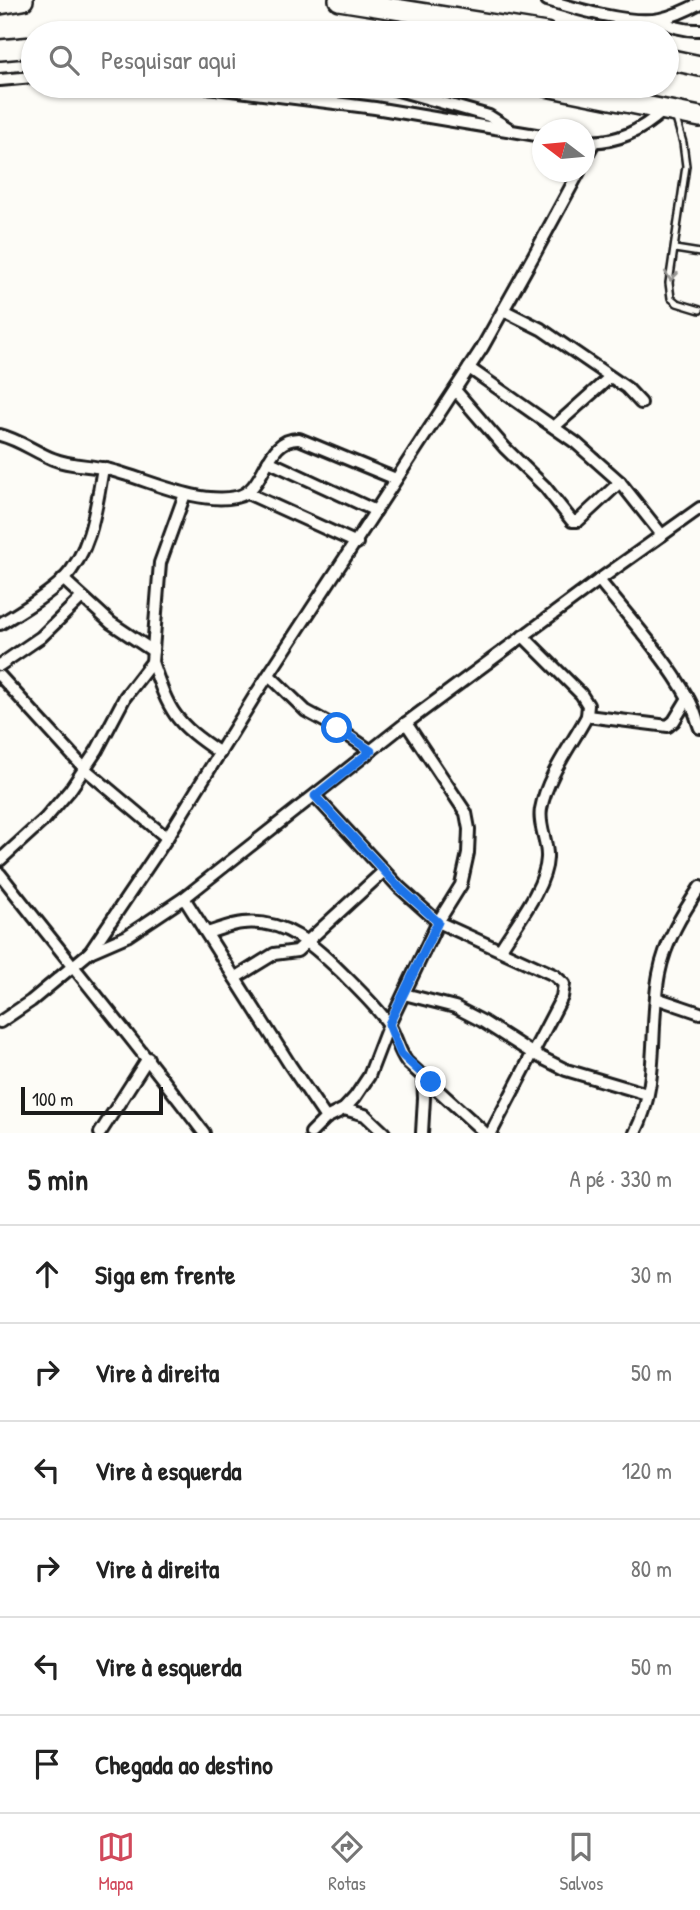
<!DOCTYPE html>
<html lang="pt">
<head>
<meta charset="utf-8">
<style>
  :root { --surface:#fff; --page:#f2f2f2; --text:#222; --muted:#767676; --line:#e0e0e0; --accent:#d1495b }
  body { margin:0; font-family:"Patrick Hand",sans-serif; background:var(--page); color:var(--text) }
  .compass { position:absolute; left:532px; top:119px; width:63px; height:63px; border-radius:50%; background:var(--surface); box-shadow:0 2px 5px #0004; rotate:286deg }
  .scale { position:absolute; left:21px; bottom:18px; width:142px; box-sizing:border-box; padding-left:7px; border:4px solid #1c1c1c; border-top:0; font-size:19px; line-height:24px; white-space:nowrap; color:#1c1c1c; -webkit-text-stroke:5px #fdfcf7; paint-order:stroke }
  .stop { position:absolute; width:21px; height:21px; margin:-16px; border:5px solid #1a73e8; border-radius:50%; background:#fff }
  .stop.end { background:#1a73e8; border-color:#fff; box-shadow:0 2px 7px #0008 }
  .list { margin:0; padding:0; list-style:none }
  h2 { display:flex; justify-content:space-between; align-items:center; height:91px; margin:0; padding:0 28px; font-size:30px }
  h2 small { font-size:23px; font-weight:400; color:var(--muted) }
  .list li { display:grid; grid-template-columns:46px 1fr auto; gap:21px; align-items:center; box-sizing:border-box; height:98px; padding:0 28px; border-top:2px solid var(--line) }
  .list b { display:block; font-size:26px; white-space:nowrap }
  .list em { font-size:23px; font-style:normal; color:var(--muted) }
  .icon { flex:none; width:38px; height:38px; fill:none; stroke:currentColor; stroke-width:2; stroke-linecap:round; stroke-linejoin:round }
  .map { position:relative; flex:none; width:700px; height:1133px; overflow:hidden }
  .search { position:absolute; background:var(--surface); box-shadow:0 2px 5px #0004; left:21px; right:21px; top:21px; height:77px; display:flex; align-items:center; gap:18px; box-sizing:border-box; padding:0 24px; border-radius:38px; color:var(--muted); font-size:26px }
  .sheet { height:679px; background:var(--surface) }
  nav { display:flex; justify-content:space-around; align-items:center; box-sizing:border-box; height:98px; border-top:2px solid var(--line); background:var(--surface); font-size:19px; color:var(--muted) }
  nav a { display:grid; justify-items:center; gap:4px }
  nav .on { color:var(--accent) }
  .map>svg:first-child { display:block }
</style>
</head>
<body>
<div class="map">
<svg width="700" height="1133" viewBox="0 0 700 1133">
  <rect width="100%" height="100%" fill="#fdfcf7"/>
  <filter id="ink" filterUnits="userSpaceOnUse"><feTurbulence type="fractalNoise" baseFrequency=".0143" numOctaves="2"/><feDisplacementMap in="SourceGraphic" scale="14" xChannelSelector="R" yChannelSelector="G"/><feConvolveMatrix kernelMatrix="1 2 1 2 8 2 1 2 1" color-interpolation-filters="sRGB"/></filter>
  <g filter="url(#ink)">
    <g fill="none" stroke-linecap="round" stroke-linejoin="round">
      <defs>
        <g id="lane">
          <polyline points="675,115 683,143 686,166 669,283 671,298 677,303 700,310"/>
          <polyline points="675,249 700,253"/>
        </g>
        <g id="street">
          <path d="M547 0C577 9 630 25 660 19 674 16 687 10 700 3"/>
          <path d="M657 20C671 26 684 31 700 30"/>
          <polyline points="0,80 33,77"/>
          <polyline points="199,86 375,108 542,136"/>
          <polyline points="384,86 489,116 508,128"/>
          <path d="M584 141C616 144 641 131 664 110"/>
          <polyline points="584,160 594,142"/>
          <polyline points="503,310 541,329 627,388 641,403"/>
          <polyline points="469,368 576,443 620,482 662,535"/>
          <polyline points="455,390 505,448 545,487 572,521 578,521 620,482"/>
          <polyline points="554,427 610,377"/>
          <path d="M0 435C20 440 35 452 53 459 70 466 89 465 106 469 146 478 195 505 236 497 267 491 264 438 299 439L396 479"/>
          <polyline points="268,461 376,511"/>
          <polyline points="247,493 357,543"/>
          <polyline points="63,579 111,623 153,651"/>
          <path d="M599 580C629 618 664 655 688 698 694 707 696 718 700 728"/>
          <path d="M0 624C21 611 45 597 63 580 92 550 96 507 103 468"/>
          <path d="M152 662C170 713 174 722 220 753"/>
          <polyline points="0,665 41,637 81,598"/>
          <polyline points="269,675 306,711 337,728 371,751"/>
          <polyline points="0,676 85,769 167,838"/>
          <polyline points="587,716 668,726 674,721 688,698"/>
          <polyline points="315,796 399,887 438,922 554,975 564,984 562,997 491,1133"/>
          <polyline points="0,860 45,819 70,790 97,750 125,697 152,662 160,563 185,494"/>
          <path d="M0 874C67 960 138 1045 204 1133"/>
          <polyline points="184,898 290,1065 326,1118"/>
          <path d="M207 933C218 930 231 924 243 923 286 919 313 945 341 972 357 988 375 1005 388 1023 396 1035 398 1050 407 1062L485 1133"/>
          <path d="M500 950C515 925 546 887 547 858 548 841 538 826 541 809 547 776 571 746 587 716L588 705 581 694 523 636"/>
          <polyline points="90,952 167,838 256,694 482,348 534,255 579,172"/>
          <polyline points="235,978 274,954 297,951 384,871"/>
          <polyline points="404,994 455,1007 482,1021 532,1053 566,1070 647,1094"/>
          <polyline points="656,998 700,1013"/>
          <polyline points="0,1022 31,1001 90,952 127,936 184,898 406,723 599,580 700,508"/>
          <polyline points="344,1109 365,1115 384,1133"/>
          <polyline points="100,1133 148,1058"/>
          <polyline points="311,1133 326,1118 344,1109 355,1097 369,1076 387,1029 438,922 461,885 468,853 469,829 466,813 406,723"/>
          <polyline points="422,1133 424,1098 423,1075"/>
          <path d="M635 1133C660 1084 649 1026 659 974 665 942 682 914 700 887"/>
        </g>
        <g id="highway">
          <polyline points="339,0 546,33"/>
          <polyline points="0,4 23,0"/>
          <polyline points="0,50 33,47"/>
          <polyline points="667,59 700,66"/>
          <polyline points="546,86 700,117"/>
        </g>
      </defs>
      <use href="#lane" stroke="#1c1c1c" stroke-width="10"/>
      <use href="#street" stroke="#1c1c1c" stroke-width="16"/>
      <use href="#highway" stroke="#1c1c1c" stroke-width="24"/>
      <use href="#lane" stroke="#fdfcf7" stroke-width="5"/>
      <use href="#street" stroke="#fdfcf7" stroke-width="10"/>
      <use href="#highway" stroke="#fdfcf7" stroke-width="19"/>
    </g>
    <defs><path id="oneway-chevron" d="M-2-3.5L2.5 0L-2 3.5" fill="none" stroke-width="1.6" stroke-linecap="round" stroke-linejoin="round" transform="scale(1.75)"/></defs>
    <use stroke="#989794" href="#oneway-chevron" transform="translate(671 276) rotate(96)"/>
  </g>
  <g fill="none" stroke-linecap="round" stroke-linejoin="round" filter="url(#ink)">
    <polyline stroke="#1a73e8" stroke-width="9" points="337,728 371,751 315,796 399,887 438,922 389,1024 401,1054 431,1082"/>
  </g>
</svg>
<svg class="compass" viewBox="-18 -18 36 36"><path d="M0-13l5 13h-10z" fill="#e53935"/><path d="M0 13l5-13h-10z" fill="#767676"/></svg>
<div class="scale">100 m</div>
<div class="stop" style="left:337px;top:728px"></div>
<div class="stop end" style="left:431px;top:1082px"></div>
<div class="search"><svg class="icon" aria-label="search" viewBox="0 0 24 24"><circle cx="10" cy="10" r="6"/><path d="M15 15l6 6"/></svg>Pesquisar aqui</div>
</div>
<section class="sheet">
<h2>5 min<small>A pé · 330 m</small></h2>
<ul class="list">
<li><svg class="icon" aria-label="ahead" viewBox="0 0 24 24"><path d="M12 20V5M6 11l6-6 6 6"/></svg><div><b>Siga em frente</b></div><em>30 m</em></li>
<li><svg class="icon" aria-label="right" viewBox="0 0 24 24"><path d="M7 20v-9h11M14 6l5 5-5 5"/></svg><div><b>Vire à direita</b></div><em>50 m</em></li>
<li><svg class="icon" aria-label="left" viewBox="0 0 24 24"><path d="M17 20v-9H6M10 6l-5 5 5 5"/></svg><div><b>Vire à esquerda</b></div><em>120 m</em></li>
<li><svg class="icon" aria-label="right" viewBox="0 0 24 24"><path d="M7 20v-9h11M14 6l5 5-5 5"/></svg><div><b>Vire à direita</b></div><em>80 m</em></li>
<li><svg class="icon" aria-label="left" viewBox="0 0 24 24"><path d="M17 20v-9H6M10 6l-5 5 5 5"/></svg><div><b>Vire à esquerda</b></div><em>50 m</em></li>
<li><svg class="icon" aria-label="arrive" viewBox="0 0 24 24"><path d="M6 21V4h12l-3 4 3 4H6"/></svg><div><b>Chegada ao destino</b></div></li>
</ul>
</section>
<nav>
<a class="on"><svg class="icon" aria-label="map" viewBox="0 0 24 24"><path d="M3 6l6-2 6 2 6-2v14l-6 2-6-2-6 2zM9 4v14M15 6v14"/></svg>Mapa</a>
<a><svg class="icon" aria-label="directions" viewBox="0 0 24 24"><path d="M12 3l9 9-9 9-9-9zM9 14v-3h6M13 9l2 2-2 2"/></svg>Rotas</a>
<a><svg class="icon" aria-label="saved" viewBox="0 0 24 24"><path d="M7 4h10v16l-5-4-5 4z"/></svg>Salvos</a>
</nav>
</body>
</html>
